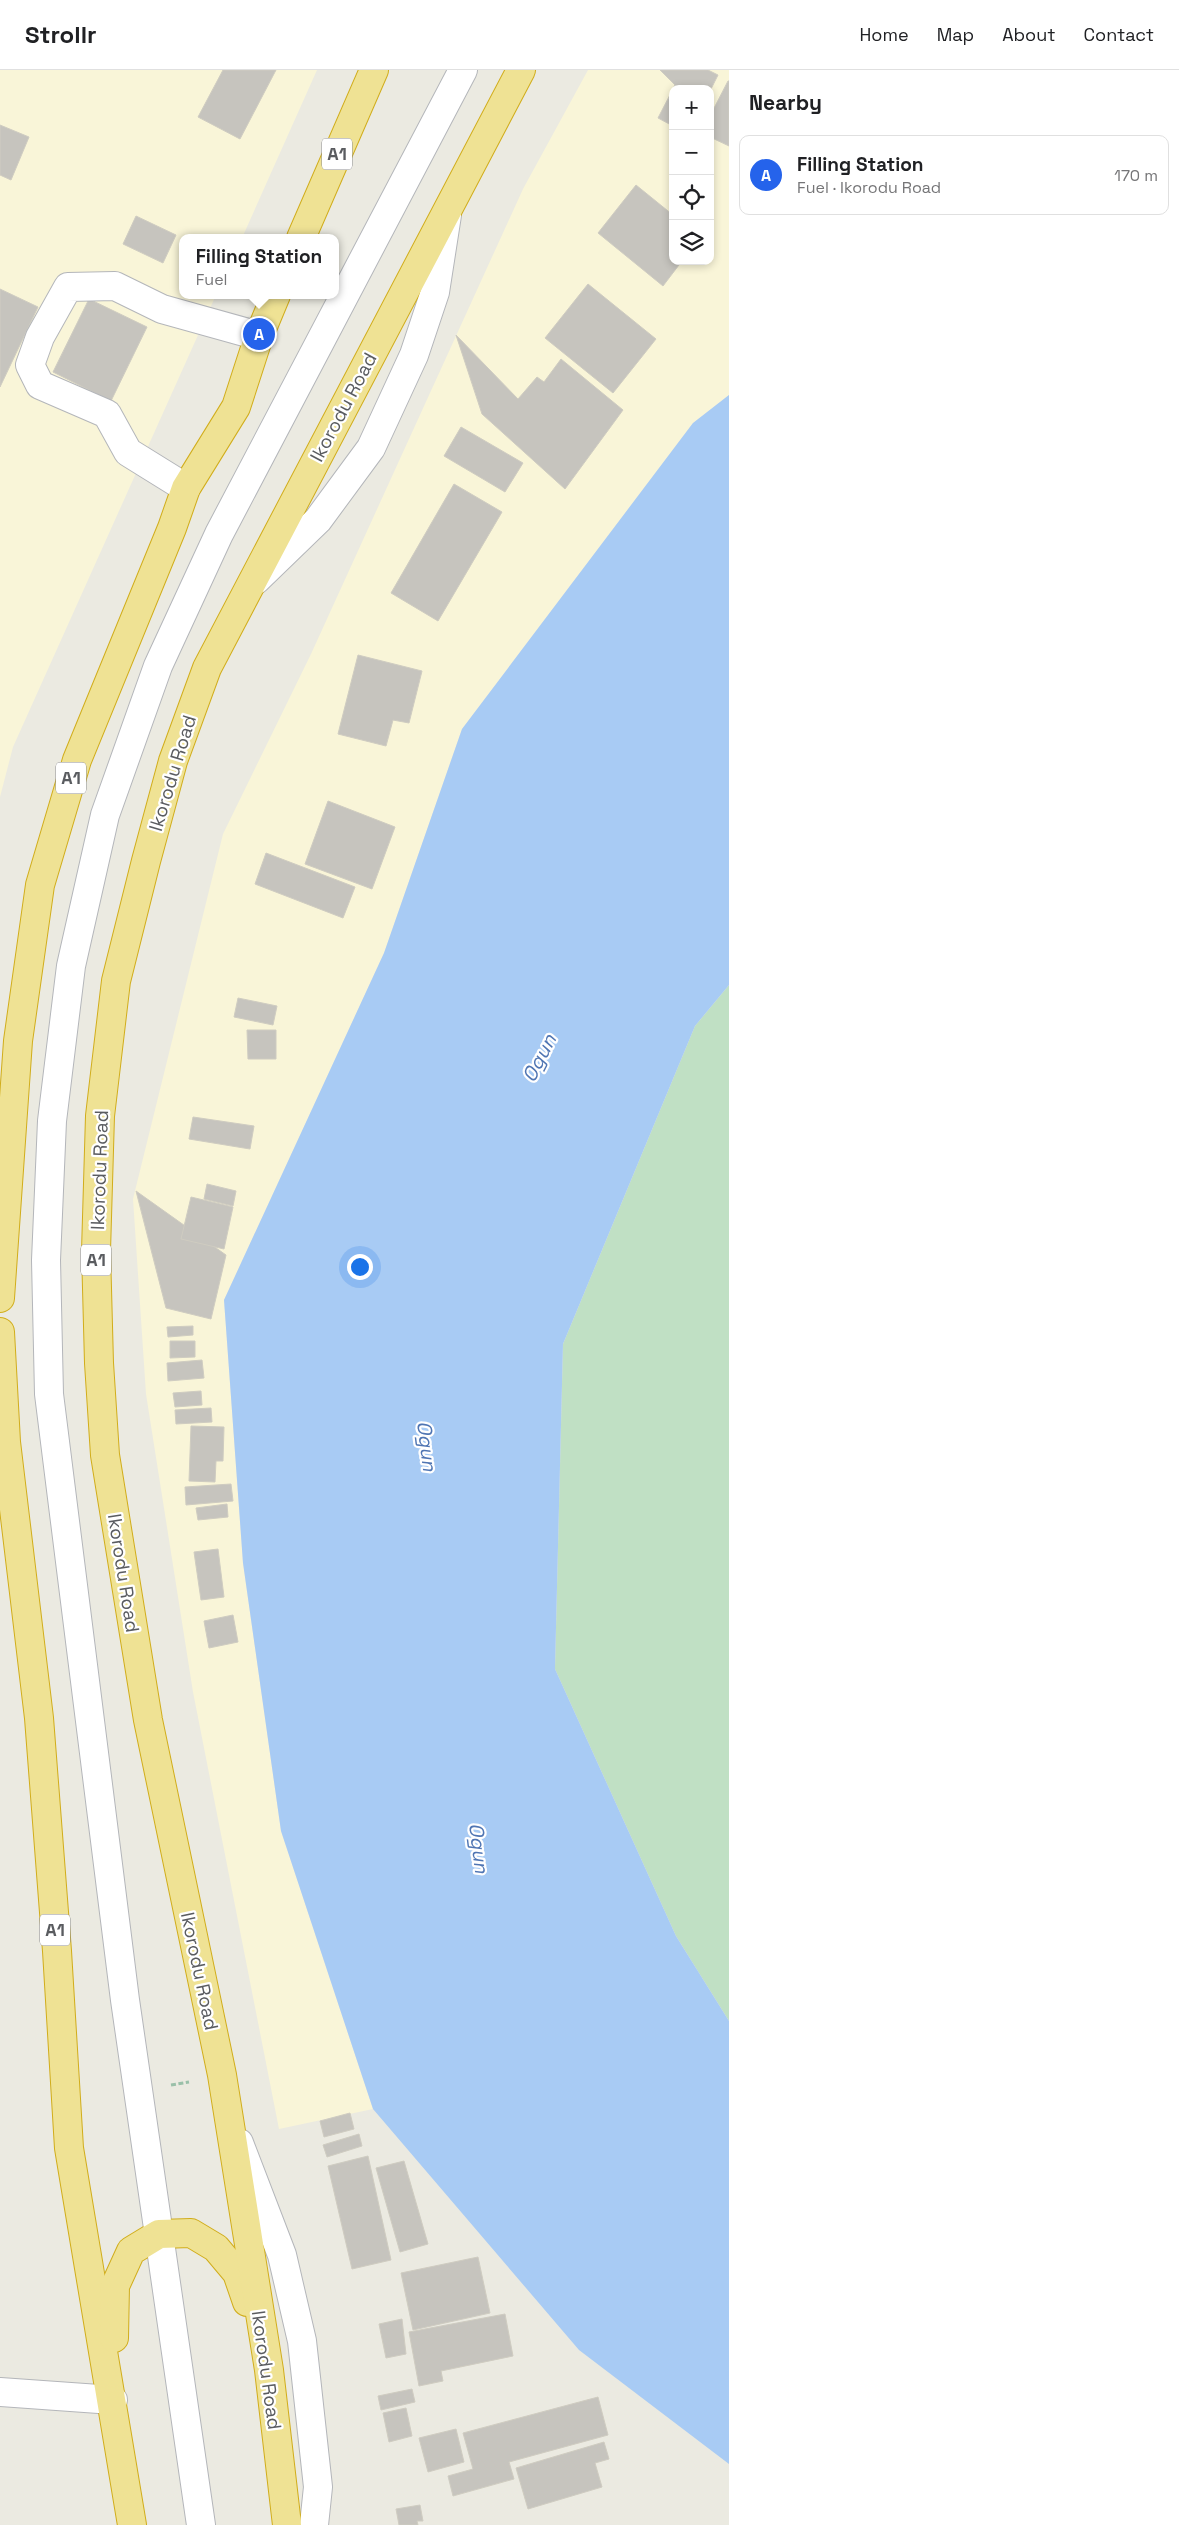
<!DOCTYPE html>
<html lang="en">
<head>
<meta charset="utf-8">
<style>
  :root { --surface:#fff; --page:#f2f2f2; --text:#202124; --muted:#757577; --line:#e0e0e0; --accent:#2563eb }
  body { margin:0; font-family:"Space Grotesk",sans-serif; background:var(--page); color:var(--text) }
  .controls { position:absolute; right:15px; top:15px; display:grid; overflow:hidden; border-radius:10px; box-shadow:0 2px 8px #0003 }
  .controls button { width:45px; height:45px; display:grid; place-items:center; padding:0; border:0; border-bottom:1px solid var(--line); background:var(--surface); color:var(--text); font:25px sans-serif }
  .you { position:absolute; left:359px; top:1196px; width:18px; height:18px; margin:-12px; border:4px solid #fff; border-radius:50%; background:#1a73e8; box-shadow:0 0 0 8px #1a73e833 }
  .badge { display:grid; place-items:center; width:32px; height:32px; border-radius:50%; background:var(--accent); color:#fff; font-size:16px; font-weight:700 }
  .pin { position:absolute; translate:-50% -50%; border:2px solid #fff; box-shadow:0 1px 5px #0006 }
  .popup { position:absolute; left:179px; top:164px; width:160px; height:65px; box-sizing:border-box; display:grid; place-content:center; border-radius:10px; background:var(--surface); filter:drop-shadow(0 1px 4px #0005); font-size:16px; white-space:nowrap; color:var(--muted) }
  .popup b { font-size:19px; color:var(--text) }
  .popup::after { content:''; position:absolute; left:50%; top:100%; margin-left:-10px; border:10px solid transparent; border-top-color:var(--surface) }
  .list { margin:0; padding:0; list-style:none }
  h2 { display:flex; justify-content:space-between; align-items:center; height:65px; margin:0; padding:0 20px; font-size:21px }
  h2 small { font-size:16px; font-weight:400; color:var(--muted) }
  .list li { display:grid; grid-template-columns:32px 1fr auto; gap:15px; align-items:center; box-sizing:border-box; height:80px; margin:0 10px 10px; padding:0 10px; border:1px solid var(--line); border-radius:10px }
  .list b { display:block; font-size:19px; white-space:nowrap }
  .list p { margin:0; font-size:16px; white-space:nowrap; color:var(--muted) }
  .list em { font-size:16px; font-style:normal; color:var(--muted) }
  .icon { flex:none; width:28px; height:28px; fill:none; stroke:currentColor; stroke-width:2; stroke-linecap:round; stroke-linejoin:round }
  .map { position:relative; flex:none; width:729px; height:2455px; overflow:hidden }
  header { display:flex; align-items:center; gap:30px; box-sizing:border-box; height:70px; padding:0 25px; background:var(--surface); border-bottom:1px solid var(--line) }
  header strong { font-size:24px }
  nav { display:flex; gap:28px; margin-inline-start:auto; font-size:18px }
  main { display:flex }
  aside { flex:1; background:var(--surface) }
  .map>svg:first-child { display:block }
</style>
</head>
<body>
<header>
<strong>Strollr</strong>
<nav><a>Home</a><a>Map</a><a>About</a><a>Contact</a></nav>
</header>
<main>
<div class="map">
<svg width="729" height="2455" viewBox="0 0 729 2455">
  <rect width="100%" height="100%" fill="#ebeae1"/>
  <g fill="#f9f5d8" fill-rule="evenodd">
    <polygon points="0,0 317,0 242,168 183,168 183,225 216,225 13,677 0,727"/>
    <path d="M588 0H729V325L693 353 462 659 384 883 224 1230 243 1493 281 1761 373 2039 279 2059 193 1622 146 1324 133 1129 223 764 311 584 523 119ZM673 19H710V191H673Z"/>
  </g>
  <polygon fill="#c0e0c4" points="729,915 729,1951 676,1866 555,1599 563,1274 695,956"/>
  <polygon fill="#a8cbf4" points="729,325 729,915 695,956 563,1274 555,1599 676,1866 729,1951 729,2394 579,2280 373,2039 281,1761 243,1493 224,1230 384,883 462,659 693,353"/>
  <g fill="#c6c4be" stroke="#cfccc1">
    <polygon points="223,0 276,0 240,69 198,47"/>
    <polygon points="660,0 708,0 718,5 710,21 710,19 673,19 675,15"/>
    <polygon points="728,11 729,11 729,76 710,67 710,46"/>
    <polygon points="673,19 673,56 658,48"/>
    <polygon points="0,55 29,67 11,110 0,105"/>
    <polygon points="636,115 673,145 673,191 682,191 663,216 598,163"/>
    <polygon points="136,146 176,165 163,193 123,174"/>
    <polygon points="588,214 656,269 613,323 545,268"/>
    <polygon points="0,219 38,237 0,317"/>
    <polygon points="89,229 147,257 111,331 53,302"/>
    <polygon points="456,265 518,329 537,307 544,312 561,289 623,340 565,419 482,344"/>
    <polygon points="461,357 523,393 505,422 444,386"/>
    <polygon points="454,414 502,442 438,551 391,523"/>
    <polygon points="358,585 422,601 409,653 393,650 386,676 338,664"/>
    <polygon points="328,731 395,757 372,819 305,794"/>
    <polygon points="266,783 355,817 343,848 255,814"/>
    <polygon points="238,928 277,936 273,955 234,947"/>
    <polygon points="247,960 276,960 276,989 248,989"/>
    <polygon points="193,1047 254,1056 250,1079 189,1069"/>
    <polygon points="207,1114 236,1121 233,1136 204,1129"/>
    <polygon points="136,1121 226,1185 211,1249 166,1238"/>
    <polygon points="191,1127 233,1137 224,1179 181,1169"/>
    <polygon points="193,1256 193,1265 168,1267 167,1257"/>
    <polygon points="170,1271 195,1271 195,1287 170,1288"/>
    <polygon points="202,1290 204,1308 168,1311 167,1293"/>
    <polygon points="201,1321 202,1335 175,1337 173,1323"/>
    <polygon points="211,1338 212,1352 176,1354 175,1340"/>
    <polygon points="191,1356 224,1357 223,1391 216,1391 215,1412 189,1411"/>
    <polygon points="231,1414 233,1431 186,1435 185,1417"/>
    <polygon points="227,1434 228,1447 198,1450 196,1438"/>
    <polygon points="218,1479 224,1527 201,1530 194,1482"/>
    <polygon points="233,1545 238,1572 209,1578 204,1551"/>
    <polygon points="350,2043 354,2059 324,2067 320,2051"/>
    <polygon points="359,2064 362,2076 327,2087 323,2075"/>
    <polygon points="368,2086 391,2190 352,2199 328,2096"/>
    <polygon points="404,2091 428,2174 400,2182 376,2098"/>
    <polygon points="478,2187 490,2243 413,2260 401,2203"/>
    <polygon points="505,2244 513,2286 441,2301 443,2311 419,2316 409,2262"/>
    <polygon points="402,2249 406,2284 386,2288 379,2254"/>
    <polygon points="412,2319 415,2332 381,2340 378,2326"/>
    <polygon points="598,2327 608,2365 509,2392 514,2409 453,2426 448,2406 473,2399 463,2363"/>
    <polygon points="406,2338 412,2366 389,2372 383,2343"/>
    <polygon points="456,2359 464,2392 428,2402 419,2368"/>
    <polygon points="604,2372 609,2389 595,2393 602,2417 528,2439 516,2398"/>
    <polygon points="420,2435 423,2451 417,2451 418,2455 399,2455 396,2439"/>
  </g>
  <g fill="none" stroke-linecap="round" stroke-linejoin="round">
    <defs>
      <g id="minor">
        <polyline points="186,418 128,382 107,344 40,315 30,295 40,267 68,217 115,216 162,239 259,266"/>
        <polyline points="256,510 318,450 371,378 414,285 435,222 447,145"/>
        <polyline points="239,2073 282,2185 302,2271 318,2417 314,2455"/>
        <polyline points="0,2322 113,2330"/>
        <polyline points="201,2455 125,1930 49,1324 46,1190 52,1051 71,896 105,745 158,596 219,464 463,0"/>
      </g>
      <g id="highway">
        <polyline points="301,168 374,0"/>
        <polyline points="0,1228 18,971 40,815 77,690 172,458 186,418 236,337 259,266 276,225"/>
        <polyline points="0,1262 6,1372 39,1648 57,1881 69,2078 132,2455"/>
        <polyline points="114,2268 115,2216 131,2181 159,2164 191,2163 216,2178 237,2203 247,2232"/>
        <polyline points="287,2455 269,2300 222,2005 148,1650 105,1385 99,1293 96,1181 100,1046 116,911 146,791 173,691 207,598 521,0"/>
      </g>
    </defs>
    <use href="#minor" stroke="#b4b6ba" stroke-width="30"/>
    <use href="#highway" stroke="#d1ad1b" stroke-width="30"/>
    <polyline stroke="#9ac0a9" stroke-width="3" stroke-dasharray="5 2.5" stroke-linecap="butt" points="171,2015 189,2012"/>
    <use href="#minor" stroke="#fff" stroke-width="28"/>
    <use href="#highway" stroke="#efe294" stroke-width="28"/>
  </g>
  <g text-anchor="middle" stroke-width="4.5" stroke-linejoin="round" paint-order="stroke">
    <g fill="#fff" stroke="#8c8d90" stroke-width="1">
      <rect x="322" y="68.5" width="30" height="31" rx="4"/>
      <rect x="56" y="692.5" width="30" height="31" rx="4"/>
      <rect x="81" y="1174.5" width="30" height="31" rx="4"/>
      <rect x="40" y="1844.5" width="30" height="31" rx="4"/>
    </g>
    <g font-size="18" font-weight="bold" fill="#5a5c60">
      <text x="337" y="90">A1</text>
      <text x="71" y="714">A1</text>
      <text x="96" y="1196">A1</text>
      <text x="55" y="1866">A1</text>
    </g>
    <g font-size="19" fill="#5a5c60" stroke="#fff">
      <text transform="translate(343 337) rotate(-62)" y="7">Ikorodu Road</text>
      <text transform="translate(172 703) rotate(-73)" y="7">Ikorodu Road</text>
      <text transform="translate(99 1100) rotate(-88)" y="7">Ikorodu Road</text>
      <text transform="translate(124 1503) rotate(81)" y="7">Ikorodu Road</text>
      <text transform="translate(200 1901) rotate(78)" y="7">Ikorodu Road</text>
      <text transform="translate(267 2300) rotate(82)" y="7">Ikorodu Road</text>
    </g>
    <g font-size="20" font-style="italic" fill="#4f75b3" stroke="#fff">
      <text transform="translate(539 988) rotate(-63)" y="7">Ogun</text>
      <text transform="translate(427 1376) rotate(83)" y="7">Ogun</text>
      <text transform="translate(479 1778) rotate(83)" y="7">Ogun</text>
    </g>
  </g>
</svg>
<div class="controls">
<button>+</button>
<button>−</button>
<button><svg class="icon" aria-label="locate" viewBox="0 0 24 24"><circle cx="12" cy="12" r="6"/><path d="M12 2v4M12 18v4M2 12h4M18 12h4"/></svg></button>
<button><svg class="icon" aria-label="layers" viewBox="0 0 24 24"><path d="M12 4l9 5-9 5-9-5zM3 14l9 5 9-5"/></svg></button>
</div>
<div class="you"></div>
<div class="pin badge" style="left:259px;top:264px">A</div>
<div class="popup"><b>Filling Station</b>Fuel</div>
</div>
<aside>
<h2>Nearby<small></small></h2>
<ul class="list">
<li><span class="badge">A</span><div><b>Filling Station</b><p>Fuel · Ikorodu Road</p></div><em>170 m</em></li>
</ul>
</aside>
</main>
</body>
</html>
